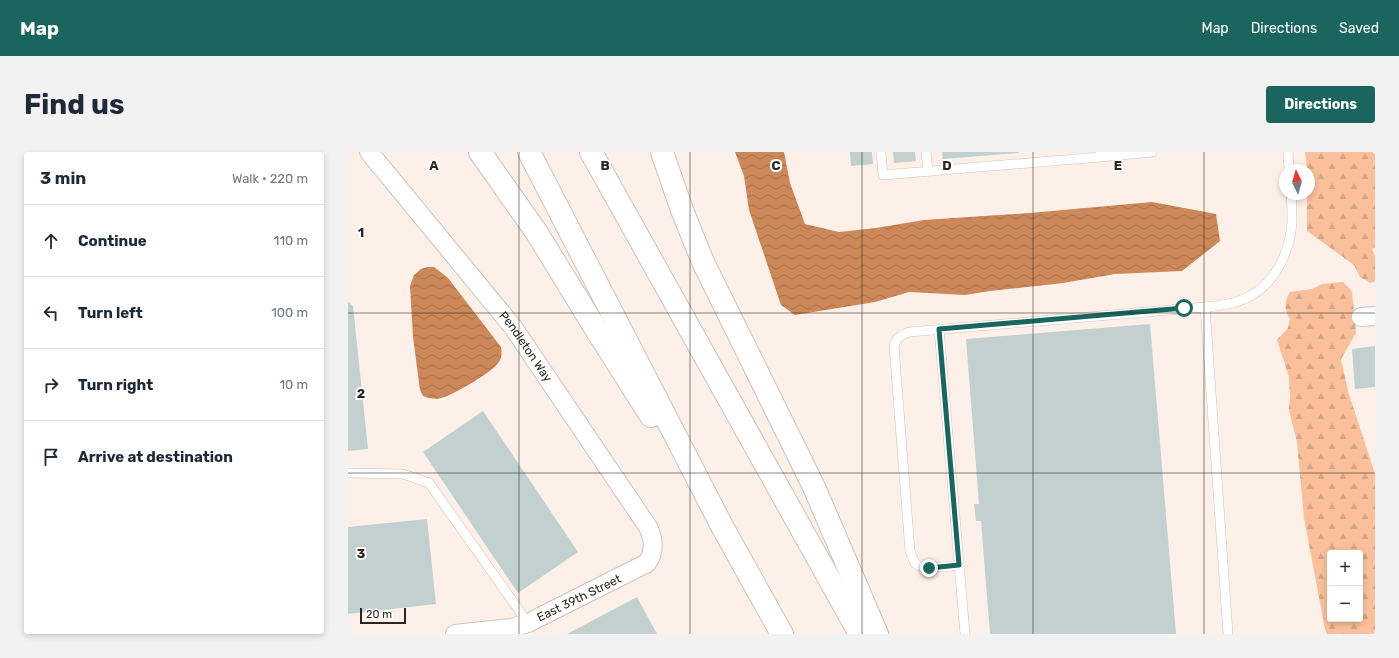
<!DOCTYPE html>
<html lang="en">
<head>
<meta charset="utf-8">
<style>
  :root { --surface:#fff; --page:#f2f2f3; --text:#1f2937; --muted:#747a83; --line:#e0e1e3; --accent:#1a655d }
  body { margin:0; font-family:Rubik,sans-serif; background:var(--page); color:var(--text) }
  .controls { position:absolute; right:12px; bottom:12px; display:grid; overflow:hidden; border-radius:4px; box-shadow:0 2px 6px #0003 }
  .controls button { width:36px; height:36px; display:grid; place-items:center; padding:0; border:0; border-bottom:1px solid var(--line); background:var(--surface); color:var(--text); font:20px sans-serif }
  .compass { position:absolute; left:931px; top:12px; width:36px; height:36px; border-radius:50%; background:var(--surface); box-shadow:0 2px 6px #0003; rotate:355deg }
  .scale { position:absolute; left:12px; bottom:10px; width:46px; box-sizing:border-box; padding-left:4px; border:2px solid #2a2522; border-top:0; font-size:11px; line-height:14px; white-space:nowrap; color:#2a2522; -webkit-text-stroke:3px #fff; paint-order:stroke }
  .stop { position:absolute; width:12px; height:12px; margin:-9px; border:3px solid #1a655d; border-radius:50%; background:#fff }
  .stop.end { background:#1a655d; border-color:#fff; box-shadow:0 1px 4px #0008 }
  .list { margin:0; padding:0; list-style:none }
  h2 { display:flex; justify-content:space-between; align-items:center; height:52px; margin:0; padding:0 16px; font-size:17px }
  h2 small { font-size:13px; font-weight:400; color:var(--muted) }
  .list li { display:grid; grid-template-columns:26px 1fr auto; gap:12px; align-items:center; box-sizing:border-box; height:72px; padding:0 16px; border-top:1px solid var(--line) }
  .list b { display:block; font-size:15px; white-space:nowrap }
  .list em { font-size:13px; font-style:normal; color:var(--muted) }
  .icon { flex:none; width:22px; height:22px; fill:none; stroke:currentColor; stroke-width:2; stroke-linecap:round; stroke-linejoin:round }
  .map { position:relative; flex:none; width:1027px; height:482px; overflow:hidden; border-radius:4px }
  header { display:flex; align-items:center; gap:24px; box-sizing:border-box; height:56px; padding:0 20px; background:var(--accent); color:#fff }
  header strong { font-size:19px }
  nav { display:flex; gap:22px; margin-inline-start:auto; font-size:14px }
  .intro { display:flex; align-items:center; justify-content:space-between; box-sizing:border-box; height:96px; padding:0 24px }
  h1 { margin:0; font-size:28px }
  .button { padding:10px 18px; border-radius:4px; background:var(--accent); color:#fff; font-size:14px; font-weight:700 }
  main { display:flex; gap:24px; padding:0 24px }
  aside { flex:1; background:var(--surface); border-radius:4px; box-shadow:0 2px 6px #0003 }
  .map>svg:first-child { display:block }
</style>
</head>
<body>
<header>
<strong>Map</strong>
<nav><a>Map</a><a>Directions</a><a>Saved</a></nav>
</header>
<div class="intro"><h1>Find us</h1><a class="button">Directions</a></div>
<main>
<aside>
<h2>3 min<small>Walk · 220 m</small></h2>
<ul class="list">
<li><svg class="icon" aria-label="ahead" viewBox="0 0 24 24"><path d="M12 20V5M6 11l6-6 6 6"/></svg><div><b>Continue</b></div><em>110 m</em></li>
<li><svg class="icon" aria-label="left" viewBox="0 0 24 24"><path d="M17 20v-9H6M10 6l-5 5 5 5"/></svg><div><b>Turn left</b></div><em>100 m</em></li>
<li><svg class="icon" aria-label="right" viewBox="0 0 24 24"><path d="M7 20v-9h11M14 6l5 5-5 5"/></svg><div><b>Turn right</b></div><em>10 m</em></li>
<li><svg class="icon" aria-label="arrive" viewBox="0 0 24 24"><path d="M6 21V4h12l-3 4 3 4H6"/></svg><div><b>Arrive at destination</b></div></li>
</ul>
</aside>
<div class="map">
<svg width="1027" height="482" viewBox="0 0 1027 482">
  <defs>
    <pattern id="forest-firs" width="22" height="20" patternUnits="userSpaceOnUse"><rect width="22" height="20" fill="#f9c09b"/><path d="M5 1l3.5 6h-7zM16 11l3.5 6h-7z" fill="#d6a585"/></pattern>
    <pattern id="water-waves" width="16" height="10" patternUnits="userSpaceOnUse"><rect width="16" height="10" fill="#cd8859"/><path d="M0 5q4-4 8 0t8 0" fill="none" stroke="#a76f49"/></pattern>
  </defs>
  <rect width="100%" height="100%" fill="#fcf0e8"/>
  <g fill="url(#forest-firs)" fill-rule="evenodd">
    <polygon points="957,0 1027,0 1027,95 1024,97 1027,104 1027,129 1022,131 1012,125 1006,113 959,79 959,42 961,42 961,18 959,18"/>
    <path d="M995 130 1004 139 1008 181 993 207 1000 239 1027 322V482H979L977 477 956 366 949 290 941 258 942 244 941 225 929 188 940 176 942 167C936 157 936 150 942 140L964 137 974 132ZM982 401H1012V467H982Z"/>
  </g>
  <g fill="url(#water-waves)">
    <polygon points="387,0 436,0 442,31 457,72 491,80 528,76 576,68 682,61 804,50 868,62 872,89 834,119 767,122 715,131 642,139 617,143 561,140 527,150 447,163 433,153 401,58 396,24"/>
    <path d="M80 115H86L100 126 153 195C154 201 154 205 151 210 146 219 104 244 93 246 87 248 80 246 75 244L72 238 65 185 62 134 66 123 73 117Z"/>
  </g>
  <g fill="#c2d1cf">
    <polygon points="502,0 524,0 525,12 503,14"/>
    <polygon points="545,0 567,0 568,9 546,11"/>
    <polygon points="594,0 671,0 671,1 595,7"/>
    <polygon points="0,150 5,154 20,297 0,299"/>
    <polygon points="802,172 828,482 642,482 633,369 628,369 626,352 631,352 618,187"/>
    <polygon points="1027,194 1027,235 1007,237 1004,197"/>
    <polygon points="135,259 230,400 170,441 75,300"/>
    <polygon points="79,367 88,452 0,462 0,375"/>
    <polygon points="289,445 309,482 219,482"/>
  </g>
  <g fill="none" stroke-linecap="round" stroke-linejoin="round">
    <defs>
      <g id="lane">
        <polyline points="533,0 535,23 752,5"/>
        <polyline points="578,0 580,19"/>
        <polyline points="752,0 752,5 804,0"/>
        <polyline points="940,0 941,18"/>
        <polyline points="857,155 880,482"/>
        <polyline points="591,177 617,482"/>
        <polyline points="0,321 55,322 81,331 180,471"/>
        <path d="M611 413C600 414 575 419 567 411 565 408 564 403 562 399L546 194C548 186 553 183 561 180L857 155C872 154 888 152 902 144 928 130 942 99 944 70 944 61 944 51 943 42"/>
      </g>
      <g id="street">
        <path id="s1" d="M21 0 165 175 300 375C306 387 307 400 299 411L180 471 163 476 107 482"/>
        <polyline points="1013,165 1027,164"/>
      </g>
      <g id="highway">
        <polyline points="132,0 189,81 249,179 303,264"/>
        <polyline points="181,0 375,376 434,482"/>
        <polyline points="243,0 512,482"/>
        <polyline points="314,0 334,58 355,110 466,335 529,482"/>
      </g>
    </defs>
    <use href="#lane" stroke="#cec2ba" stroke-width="10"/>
    <use href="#street" stroke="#cec2ba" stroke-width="20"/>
    <use href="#highway" stroke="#cec2ba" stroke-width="24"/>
    <use href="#lane" stroke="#fff" stroke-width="9"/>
    <use href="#street" stroke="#fff" stroke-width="18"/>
    <use href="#highway" stroke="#fff" stroke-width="22"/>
  </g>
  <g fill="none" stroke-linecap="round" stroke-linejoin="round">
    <polyline stroke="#1a655d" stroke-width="5" points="581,416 611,413 591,177 836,156"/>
  </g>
  <path fill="none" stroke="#2a2522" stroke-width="1" stroke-opacity="0.55" d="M171 0V482M342 0V482M514 0V482M685 0V482M856 0V482M0 161H1027M0 321H1027"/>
  <g text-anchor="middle" stroke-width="4" stroke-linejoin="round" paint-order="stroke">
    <g font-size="12" fill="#2a2522" stroke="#fff">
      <text dy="4" stroke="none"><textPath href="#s1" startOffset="250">Pendleton Way</textPath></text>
      <text transform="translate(231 446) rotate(-26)" y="4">East 39th Street</text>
    </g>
  </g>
  <g font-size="13" text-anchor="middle" font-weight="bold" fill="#2a2522" stroke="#fff" stroke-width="4" stroke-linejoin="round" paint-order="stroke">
    <text x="86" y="18">A</text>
    <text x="257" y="18">B</text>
    <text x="428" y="18">C</text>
    <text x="599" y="18">D</text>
    <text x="770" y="18">E</text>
    <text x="13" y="85">1</text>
    <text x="13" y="246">2</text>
    <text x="13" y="406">3</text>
  </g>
</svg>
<div class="controls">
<button>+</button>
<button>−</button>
</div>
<svg class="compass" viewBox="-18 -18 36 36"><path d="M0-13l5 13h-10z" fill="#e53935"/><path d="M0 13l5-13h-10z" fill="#747a83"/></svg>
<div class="scale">20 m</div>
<div class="stop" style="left:836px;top:156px"></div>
<div class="stop end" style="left:581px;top:416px"></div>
</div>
</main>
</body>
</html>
